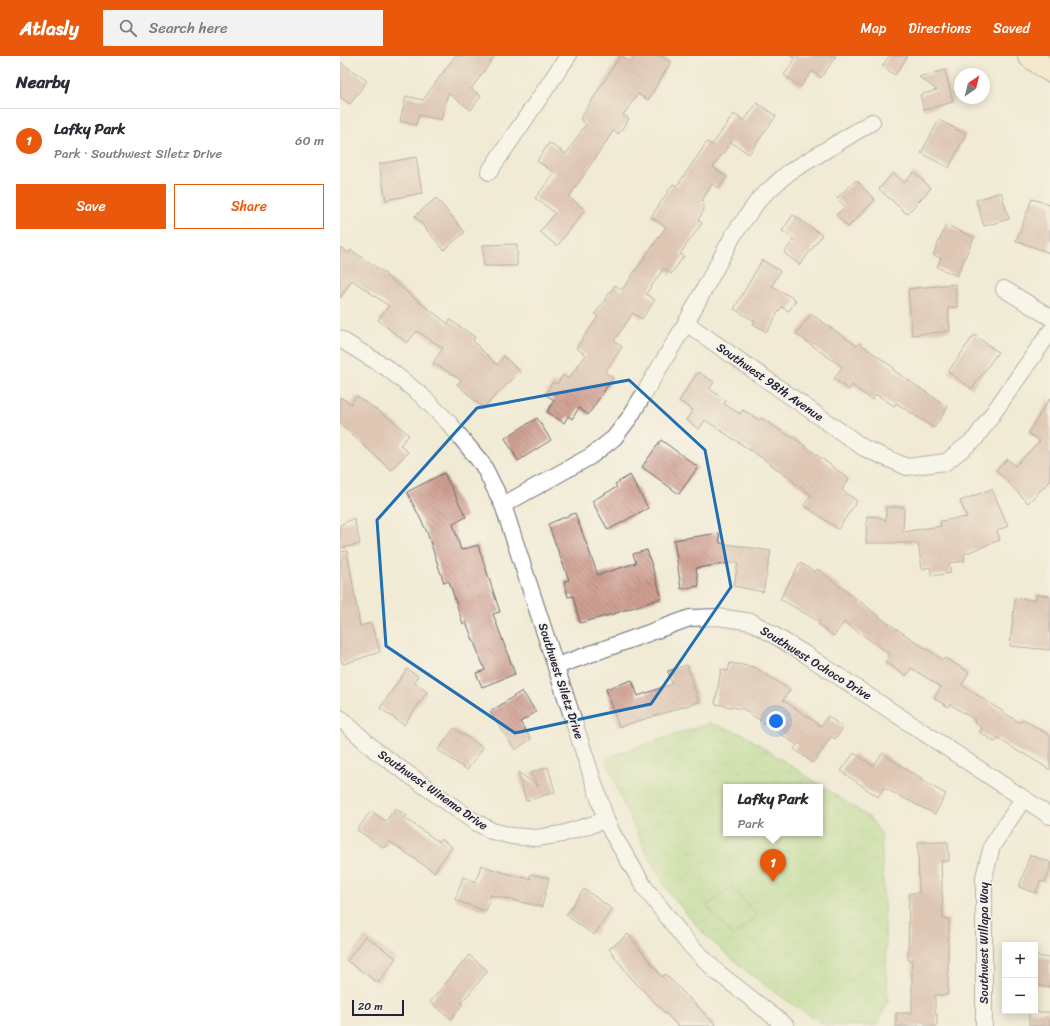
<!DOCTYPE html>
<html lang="en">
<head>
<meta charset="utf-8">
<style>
  :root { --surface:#fff; --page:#f2f2f3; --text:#2b2b33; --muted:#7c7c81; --line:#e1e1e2; --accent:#ea580c }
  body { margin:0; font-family:Sriracha,sans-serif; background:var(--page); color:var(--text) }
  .controls { position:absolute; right:12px; bottom:12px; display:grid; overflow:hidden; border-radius:0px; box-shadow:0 2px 10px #0003 }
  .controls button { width:36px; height:36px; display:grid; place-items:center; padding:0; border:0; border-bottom:1px solid var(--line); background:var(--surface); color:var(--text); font:20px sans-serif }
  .compass { position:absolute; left:614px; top:12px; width:36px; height:36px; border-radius:50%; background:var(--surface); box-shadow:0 2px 10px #0003; rotate:35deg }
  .scale { position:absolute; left:12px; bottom:10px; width:52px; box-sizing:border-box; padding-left:4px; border:2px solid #22223b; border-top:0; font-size:11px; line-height:14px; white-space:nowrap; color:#22223b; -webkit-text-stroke:3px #f7f3e8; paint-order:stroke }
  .you { position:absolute; left:436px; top:665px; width:14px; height:14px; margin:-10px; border:3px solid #fff; border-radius:50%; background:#1a73e8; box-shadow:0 0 0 6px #1a73e833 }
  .badge { display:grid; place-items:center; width:26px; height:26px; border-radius:50%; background:var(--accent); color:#fff; font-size:13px; font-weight:700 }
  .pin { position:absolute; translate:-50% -33px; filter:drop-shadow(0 1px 2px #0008) }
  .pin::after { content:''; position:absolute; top:21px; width:14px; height:12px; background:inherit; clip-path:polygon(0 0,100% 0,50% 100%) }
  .popup { position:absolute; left:383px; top:728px; width:100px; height:52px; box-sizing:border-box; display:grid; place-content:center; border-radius:0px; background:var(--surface); filter:drop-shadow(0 1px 3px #0005); font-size:13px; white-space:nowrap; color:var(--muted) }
  .popup b { font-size:15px; color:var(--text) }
  .popup::after { content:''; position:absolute; left:50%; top:100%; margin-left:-8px; border:8px solid transparent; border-top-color:var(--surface) }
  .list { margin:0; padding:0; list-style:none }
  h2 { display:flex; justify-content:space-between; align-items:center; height:52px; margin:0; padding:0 16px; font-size:17px }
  h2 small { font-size:13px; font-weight:400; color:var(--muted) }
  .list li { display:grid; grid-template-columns:26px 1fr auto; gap:12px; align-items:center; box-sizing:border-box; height:64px; padding:0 16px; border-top:1px solid var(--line) }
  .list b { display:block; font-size:15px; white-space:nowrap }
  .list p { margin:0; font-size:13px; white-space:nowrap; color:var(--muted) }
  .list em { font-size:13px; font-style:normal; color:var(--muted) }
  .actions { display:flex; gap:8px; padding:12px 16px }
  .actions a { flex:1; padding:9px 0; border:1px solid var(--accent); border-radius:0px; text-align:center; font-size:14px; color:var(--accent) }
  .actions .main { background:var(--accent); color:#fff }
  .icon { flex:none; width:22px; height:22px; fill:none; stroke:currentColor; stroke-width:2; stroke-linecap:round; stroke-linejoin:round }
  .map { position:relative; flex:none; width:710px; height:970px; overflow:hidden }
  header { display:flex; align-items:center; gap:24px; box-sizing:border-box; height:56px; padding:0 20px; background:var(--accent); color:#fff }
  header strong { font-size:19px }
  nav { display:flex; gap:22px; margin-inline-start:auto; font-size:14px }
  .search { width:280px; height:36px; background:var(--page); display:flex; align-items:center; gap:10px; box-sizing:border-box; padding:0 14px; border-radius:0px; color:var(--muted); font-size:15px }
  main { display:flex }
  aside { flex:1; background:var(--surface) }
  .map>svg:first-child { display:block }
</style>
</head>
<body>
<header>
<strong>Atlasly</strong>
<div class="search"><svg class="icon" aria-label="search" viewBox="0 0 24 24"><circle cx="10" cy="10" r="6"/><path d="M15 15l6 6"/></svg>Search here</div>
<nav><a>Map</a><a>Directions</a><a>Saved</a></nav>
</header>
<main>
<aside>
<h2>Nearby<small></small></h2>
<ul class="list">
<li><span class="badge">1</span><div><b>Lafky Park</b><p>Park · Southwest Siletz Drive</p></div><em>60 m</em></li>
</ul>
<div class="actions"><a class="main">Save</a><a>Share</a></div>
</aside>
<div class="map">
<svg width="710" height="970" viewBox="0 0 710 970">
  <defs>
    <pattern id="park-tufts" width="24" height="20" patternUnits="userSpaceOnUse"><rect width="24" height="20" fill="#abd580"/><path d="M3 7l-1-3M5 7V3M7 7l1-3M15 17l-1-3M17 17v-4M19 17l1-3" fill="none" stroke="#93b770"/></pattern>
    <pattern id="building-back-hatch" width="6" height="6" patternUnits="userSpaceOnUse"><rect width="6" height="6" fill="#cf9f91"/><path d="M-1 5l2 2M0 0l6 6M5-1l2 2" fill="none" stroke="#a88178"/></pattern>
  </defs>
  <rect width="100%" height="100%" fill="#f7f3e8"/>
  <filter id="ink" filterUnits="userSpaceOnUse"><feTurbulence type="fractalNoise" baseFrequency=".025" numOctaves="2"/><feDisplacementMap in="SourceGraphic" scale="8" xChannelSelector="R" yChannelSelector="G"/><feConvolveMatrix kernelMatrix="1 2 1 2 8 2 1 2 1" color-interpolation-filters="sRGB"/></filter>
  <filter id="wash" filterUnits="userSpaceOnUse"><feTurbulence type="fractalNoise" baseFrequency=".012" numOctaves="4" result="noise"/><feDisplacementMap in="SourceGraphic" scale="16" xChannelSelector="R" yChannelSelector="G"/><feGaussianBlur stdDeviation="0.9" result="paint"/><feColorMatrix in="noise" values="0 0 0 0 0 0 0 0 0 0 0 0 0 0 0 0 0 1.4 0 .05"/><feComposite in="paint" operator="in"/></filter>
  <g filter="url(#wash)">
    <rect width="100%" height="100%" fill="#f1ebd5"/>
    <path fill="url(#park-tufts)" stroke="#667c5e" fill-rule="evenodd" d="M369 667 403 678 530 762 541 777 548 945 536 970 486 969 446 944 410 918 368 882 350 862 328 835 308 800 285 752 266 702ZM386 731H480V777H386Z"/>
    <polygon fill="#abd580" stroke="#667c5e" points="391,830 417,859 393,880 367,850"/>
    <g id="blocks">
      <g fill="url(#building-back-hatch)">
        <polygon points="115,0 155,0 131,33 141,40 131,54 108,37 101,64 79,59 76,69 60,65 66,40 83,44"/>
        <polygon points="280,0 291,6 294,0 321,0 331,6 308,44 298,38 283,59 289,63 278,78 274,74 229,141 245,154 217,190 200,176 215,157 195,142 215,117 197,105 209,87 226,98 246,68 240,63"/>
        <polygon points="450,0 496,0 481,22 472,15 461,31 444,19 455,3"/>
        <polygon points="549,0 568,0 555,19 542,10"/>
        <polygon points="0,6 27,25 10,48 0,41"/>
        <polygon points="605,14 613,46 584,54 580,39 597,34 579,21"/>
        <polygon points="417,47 436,60 409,98 391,86 373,111 387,121 379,133 372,128 362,145 364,154 358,164 362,167 340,198 344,200 331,218 324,212 306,238 315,244 302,263 293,257 274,285 282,291 265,316 273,322 248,359 239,352 232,363 228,360 224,367 207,356 214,344 205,338 213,326 217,328 223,319 228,323 246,299 236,292 258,261 255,258 275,229 282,234 326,171 311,161 333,128 337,130 367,86 372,89 394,58 404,65"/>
        <polygon points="599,64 626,78 609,112 581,97"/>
        <polygon points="76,101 82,137 46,144 39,108"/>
        <polygon points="574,116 591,132 567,158 539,133 553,117 564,127"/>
        <polygon points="516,124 535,144 508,171 496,159 505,151 497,142"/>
        <polygon points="661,136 669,163 644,170 636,144"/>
        <polygon points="96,142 125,176 104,194 75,160"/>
        <polygon points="692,143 710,149 710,197 676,185"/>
        <polygon points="453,159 482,179 460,209 444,197 454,183 442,175"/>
        <polygon points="606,169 634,181 617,220 597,211 601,202 593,199"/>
        <polygon points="177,188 177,210 144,210 143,189"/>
        <polygon points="0,191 9,197 11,194 46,218 45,219 108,268 110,264 135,281 133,285 157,309 164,300 180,316 143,352 117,328 121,324 93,307 103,292 77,275 67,287 38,264 49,250 12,224 0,242"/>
        <polygon points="422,204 440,215 432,230 456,244 449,255 441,251 427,276 413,268 415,265 394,253"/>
        <polygon points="615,228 617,251 608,252 610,275 572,279 568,233"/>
        <polygon points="471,258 517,290 519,287 554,312 553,314 608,351 594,372 556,347 554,350 536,338 532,344 512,329 509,334 494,323 502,311 456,278"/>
        <polygon points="634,279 658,296 632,333 608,316"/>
        <polygon points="358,316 374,326 369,333 386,344 384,348 400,358 403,354 419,364 421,362 452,382 453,381 509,423 502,434 517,445 498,473 464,449 471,439 425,404 365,364 359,373 346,364 353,354 339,345"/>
        <polygon points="16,340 52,364 69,379 60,389 68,396 51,414 0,368 0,341 11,348"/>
        <polygon points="710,342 710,425 688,447 656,414 668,403 675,410 700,385 688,377"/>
        <polygon points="197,362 211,384 178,405 165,382"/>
        <polygon points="321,384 358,411 339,438 302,411"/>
        <polygon points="104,417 126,461 113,468 121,494 138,489 160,556 153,558 175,618 142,631 136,617 145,614 126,566 123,568 109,525 104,527 87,476 67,436"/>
        <polygon points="290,419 308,452 268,474 252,445 277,431 275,428"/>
        <polygon points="652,433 668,470 657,475 660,484 624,498 625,505 609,507 611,517 592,520 590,511 582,513 578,487 526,487 527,460 539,461 546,465 546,451 564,451 563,476 601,470 600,465 627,461 620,445"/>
        <polygon points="235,457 258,519 296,507 293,498 307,494 322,542 270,559 240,567 233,540 228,541 224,525 229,524 208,468"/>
        <polygon points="14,462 20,488 0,492 0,469"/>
        <polygon points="379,477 380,487 431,495 423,536 394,530 398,506 356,512 359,530 341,533 334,484"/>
        <polygon points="7,495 20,570 31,567 40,596 3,608 0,600 0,496"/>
        <polygon points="460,507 475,516 477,513 539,560 539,561 603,604 605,602 629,616 622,629 680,667 683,663 710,680 710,714 683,697 682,698 658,682 655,686 639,676 642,672 634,667 635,664 610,648 608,651 594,642 601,631 571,612 566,620 545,606 550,598 504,566 494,580 478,568 480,566 440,543"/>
        <polygon points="696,538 710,540 710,594 670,590 675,542 696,544"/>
        <polygon points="390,607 415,611 450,634 443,644 481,670 488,660 503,672 495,683 491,681 473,707 454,693 457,689 403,653 375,648 381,613 388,615"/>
        <polygon points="347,609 359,646 279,671 266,633 292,624 298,640 332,628 328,615"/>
        <polygon points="67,613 78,620 74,626 87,636 64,669 40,652"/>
        <polygon points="182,635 196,656 180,666 191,683 175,694 150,656"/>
        <polygon points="114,672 143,692 127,714 98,694"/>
        <polygon points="514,697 533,710 543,697 570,716 582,722 581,724 606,738 595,758 544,732 538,741 501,715"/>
        <polygon points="208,711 215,736 186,745 178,716 199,731 190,717"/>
        <polygon points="55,752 67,760 65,762 99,786 101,783 112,791 94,816 49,785 44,792 17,774 31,755 46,765"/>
        <polygon points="578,786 608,786 609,805 601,805 603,863 609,863 609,881 608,881 608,939 595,939 595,958 597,958 597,970 556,970 556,957 572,957 572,904 568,904 569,837 579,837"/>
        <polygon points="690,799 710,806 710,813 705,826 700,825 696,837 679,831"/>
        <polygon points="141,809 164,817 190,823 191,818 209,822 202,851 151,839 146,855 115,844 123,821 136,826"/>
        <polygon points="244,833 272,853 254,879 226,859"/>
        <polygon points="288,878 322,921 325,918 377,970 338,970 291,922 269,893"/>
        <polygon points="25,880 56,902 38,927 7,905"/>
        <polygon points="129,899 148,915 121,947 123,948 111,963 90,946"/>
        <polygon points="695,900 710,902 710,931 695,929"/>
        <rect x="689" y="956" width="21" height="14"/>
      </g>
    </g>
  </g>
  <g filter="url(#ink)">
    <use href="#blocks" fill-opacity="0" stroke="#6a6871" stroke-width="1"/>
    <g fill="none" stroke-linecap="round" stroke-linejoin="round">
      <defs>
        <g id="minor">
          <polyline points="149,116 228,0"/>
          <polyline points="664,233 710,261"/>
          <polyline points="346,267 524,392 567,411 606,406 635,383 710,276"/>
          <polyline points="0,283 47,312 81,339 109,367 143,409 163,449 266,764 272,777 305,832 347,886 376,915 446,970"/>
          <polyline points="163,449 251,400 274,382 290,361 346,267 394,178 420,142 448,117 532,66"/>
          <polyline points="217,610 350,562 378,561 412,566 465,598 710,760"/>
          <polyline points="0,662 36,695 132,764 152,775 172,780 196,782 222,778 266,764"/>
          <polyline points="644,970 644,821 652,790 683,743"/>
        </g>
        <polyline id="secondary" points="689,0 710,15"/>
      </defs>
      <use href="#minor" stroke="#6a6871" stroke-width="18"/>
      <use href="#secondary" stroke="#6a6871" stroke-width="24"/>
      <use href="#minor" stroke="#fff" stroke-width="16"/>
      <use href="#secondary" stroke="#fbe6c4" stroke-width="22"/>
    </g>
  </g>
  <path d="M0 0H710V970H0ZM289 324 365 394 391 531 311 648 175 677 46 590 37 464 137 352Z" fill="#f1ebd5" fill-opacity=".55" fill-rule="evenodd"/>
  <path fill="none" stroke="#1f6fb2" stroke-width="3" stroke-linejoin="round" d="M289 324 365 394 391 531 311 648 175 677 46 590 37 464 137 352Z"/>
  <g text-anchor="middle" stroke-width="3.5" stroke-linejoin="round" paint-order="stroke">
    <g font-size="12" fill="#22223b" stroke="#f7f3e8">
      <text transform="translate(430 326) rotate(35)" y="4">Southwest 98th Avenue</text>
      <text transform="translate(476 607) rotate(32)" y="4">Southwest Ochoco Drive</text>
      <text transform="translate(221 625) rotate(72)" y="4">Southwest Siletz Drive</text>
      <text transform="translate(93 734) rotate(35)" y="4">Southwest Winema Drive</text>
      <text transform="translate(644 887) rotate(-90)" y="4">Southwest Willapa Way</text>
    </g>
  </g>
</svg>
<div class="controls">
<button>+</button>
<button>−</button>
</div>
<svg class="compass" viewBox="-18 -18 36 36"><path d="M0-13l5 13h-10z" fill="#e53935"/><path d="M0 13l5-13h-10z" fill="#7c7c81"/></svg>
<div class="scale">20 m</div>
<div class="you"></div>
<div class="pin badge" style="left:433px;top:826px">1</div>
<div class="popup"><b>Lafky Park</b>Park</div>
</div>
</main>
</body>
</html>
